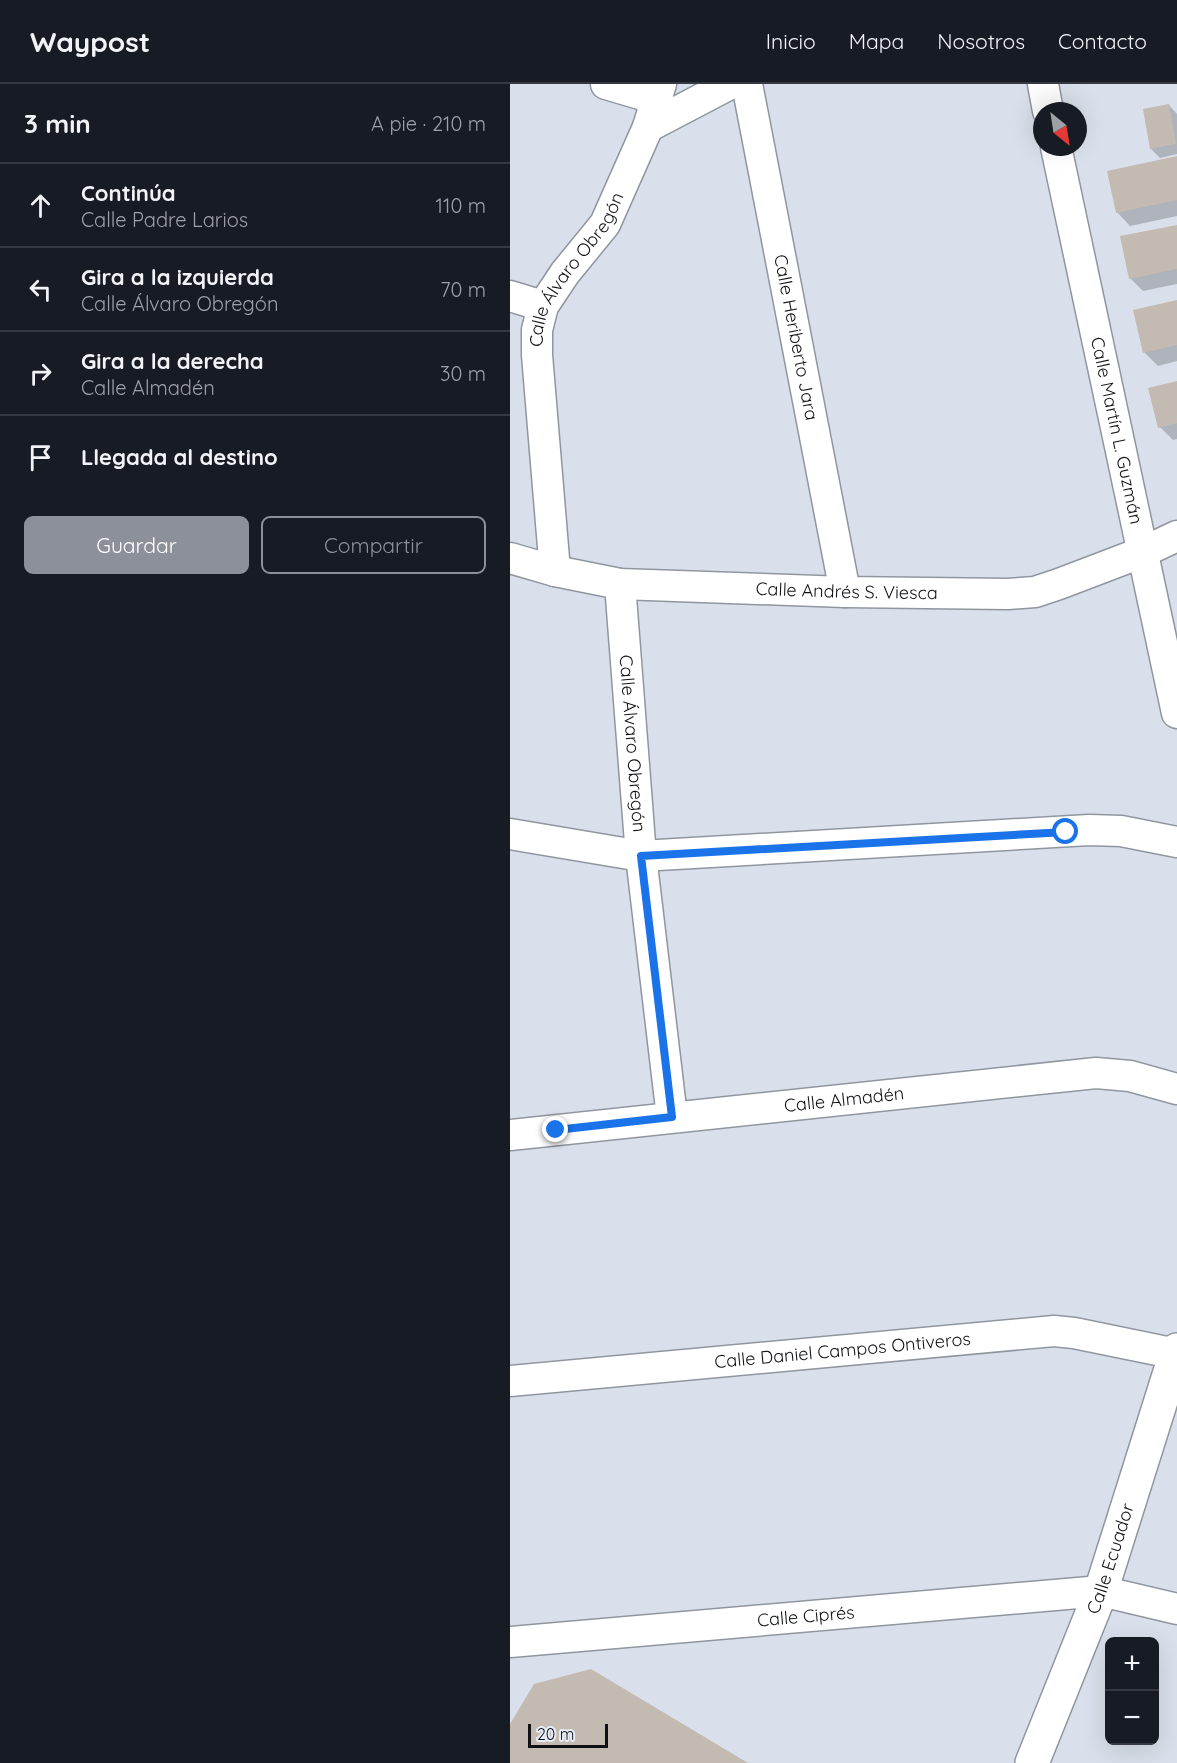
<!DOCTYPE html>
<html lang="es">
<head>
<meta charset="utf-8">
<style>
  :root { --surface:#171b24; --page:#242831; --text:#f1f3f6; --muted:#9ea1a6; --line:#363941; --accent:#8c9099 }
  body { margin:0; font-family:Quicksand,sans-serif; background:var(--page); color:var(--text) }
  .controls { position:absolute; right:18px; bottom:18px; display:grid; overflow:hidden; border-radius:9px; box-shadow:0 6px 24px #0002 }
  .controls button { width:54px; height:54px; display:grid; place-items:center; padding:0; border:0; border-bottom:2px solid var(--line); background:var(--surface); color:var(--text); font:30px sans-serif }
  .compass { position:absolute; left:523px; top:18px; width:54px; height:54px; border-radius:50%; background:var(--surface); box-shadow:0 6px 24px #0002; rotate:150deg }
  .scale { position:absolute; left:18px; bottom:15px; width:80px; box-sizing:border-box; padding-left:6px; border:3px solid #0f1114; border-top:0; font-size:16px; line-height:21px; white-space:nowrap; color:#0f1114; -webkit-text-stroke:4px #e7eef8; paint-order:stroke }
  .stop { position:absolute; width:18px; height:18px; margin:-14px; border:4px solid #1a73e8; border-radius:50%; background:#fff }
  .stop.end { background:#1a73e8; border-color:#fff; box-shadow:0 2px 6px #0008 }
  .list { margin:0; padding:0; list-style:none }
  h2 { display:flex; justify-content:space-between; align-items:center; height:78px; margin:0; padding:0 24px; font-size:26px }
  h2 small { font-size:20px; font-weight:400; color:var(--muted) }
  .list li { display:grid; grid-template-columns:39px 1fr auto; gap:18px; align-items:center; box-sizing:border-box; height:84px; padding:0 24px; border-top:2px solid var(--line) }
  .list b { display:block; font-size:22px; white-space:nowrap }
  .list p { margin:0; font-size:20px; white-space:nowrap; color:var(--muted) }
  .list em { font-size:20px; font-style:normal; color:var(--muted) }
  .actions { display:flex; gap:12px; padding:18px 24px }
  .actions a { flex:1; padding:14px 0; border:2px solid var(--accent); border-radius:9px; text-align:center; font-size:21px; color:var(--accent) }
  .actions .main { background:var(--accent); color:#fff }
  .icon { flex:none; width:33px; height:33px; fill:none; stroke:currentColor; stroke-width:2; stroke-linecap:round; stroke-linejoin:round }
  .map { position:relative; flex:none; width:667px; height:1679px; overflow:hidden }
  header { display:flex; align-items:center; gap:36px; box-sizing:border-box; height:84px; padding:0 30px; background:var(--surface); border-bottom:2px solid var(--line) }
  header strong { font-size:28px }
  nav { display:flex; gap:33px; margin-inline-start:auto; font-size:21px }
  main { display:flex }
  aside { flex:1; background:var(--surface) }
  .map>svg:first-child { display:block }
</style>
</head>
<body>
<header>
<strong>Waypost</strong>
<nav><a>Inicio</a><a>Mapa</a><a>Nosotros</a><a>Contacto</a></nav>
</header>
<main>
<aside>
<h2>3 min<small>A pie · 210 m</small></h2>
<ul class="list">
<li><svg class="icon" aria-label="ahead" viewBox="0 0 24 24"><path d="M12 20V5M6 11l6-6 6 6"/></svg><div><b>Continúa</b><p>Calle Padre Larios</p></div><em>110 m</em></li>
<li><svg class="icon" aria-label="left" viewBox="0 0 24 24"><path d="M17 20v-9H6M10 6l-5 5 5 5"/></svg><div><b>Gira a la izquierda</b><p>Calle Álvaro Obregón</p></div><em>70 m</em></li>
<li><svg class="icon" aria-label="right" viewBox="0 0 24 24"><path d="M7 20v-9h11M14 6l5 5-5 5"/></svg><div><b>Gira a la derecha</b><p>Calle Almadén</p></div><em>30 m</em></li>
<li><svg class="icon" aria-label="arrive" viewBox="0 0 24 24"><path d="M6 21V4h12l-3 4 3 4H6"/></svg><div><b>Llegada al destino</b></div></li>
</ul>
<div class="actions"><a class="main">Guardar</a><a>Compartir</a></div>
</aside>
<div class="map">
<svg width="667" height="1679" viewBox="0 0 667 1679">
  <rect width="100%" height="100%" fill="#dae0eb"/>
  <g fill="#0003">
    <polygon points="659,21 667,30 667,70 650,74 641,65"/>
    <polygon points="667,73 667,132 620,142 607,128"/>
    <polygon points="667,142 667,200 633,207 620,194"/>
    <polygon points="667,217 667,277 648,282 634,268"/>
    <polygon points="667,298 667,355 663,356 650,343"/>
  </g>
  <g fill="#c3bab1">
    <polygon points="659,20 666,60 640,65 633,25"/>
    <polygon points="667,72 667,116 606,129 597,87"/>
    <polygon points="667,141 667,185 619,195 610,152"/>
    <polygon points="667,216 667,261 633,269 623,226"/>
    <polygon points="667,297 667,339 648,344 638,304"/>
    <polygon points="81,1585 238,1679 0,1679 0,1640 24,1600"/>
  </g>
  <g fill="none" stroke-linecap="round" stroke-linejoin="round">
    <defs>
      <g id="street">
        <polyline points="96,0 147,15"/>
        <path id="s1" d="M237 0 335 508"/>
        <polyline points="533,0 538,27"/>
        <polyline points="138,43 220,0"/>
        <path id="s2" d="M546 63 667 629"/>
        <polyline points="0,212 33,222"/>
        <path id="s3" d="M0 474 45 487 110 500 335 508 498 510 525 508 549 500 633 468 667 452"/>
        <path id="s4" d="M45 487 27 271V246L33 222 55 189 95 140 138 43 151 0"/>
        <path id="s5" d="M110 500 131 772 162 1033"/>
        <polyline points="0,750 131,772 579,746 611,747 667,758"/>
        <path id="s6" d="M0 1051 586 989 620 992 667 1005"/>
        <path id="s7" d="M0 1297 544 1247 564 1249 667 1270"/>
        <path id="s8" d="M0 1558 591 1507 667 1525"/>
      </g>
      <g id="secondary">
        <path id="s9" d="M522 1679 591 1507 667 1266"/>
      </g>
    </defs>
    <use href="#street" stroke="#9096a0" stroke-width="33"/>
    <use href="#secondary" stroke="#9096a0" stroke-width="36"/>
    <use href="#street" stroke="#fff" stroke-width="30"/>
    <use href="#secondary" stroke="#fff" stroke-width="33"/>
  </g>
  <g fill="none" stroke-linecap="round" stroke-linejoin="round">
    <polyline stroke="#1a73e8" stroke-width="8" points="46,1046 162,1033 131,772 556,748"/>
  </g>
  <g text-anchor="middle" stroke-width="4.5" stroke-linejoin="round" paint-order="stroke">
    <g font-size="18" fill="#0f1114" stroke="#e7eef8">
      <text dy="6" stroke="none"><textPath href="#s4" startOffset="314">Calle Álvaro Obregón</textPath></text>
      <text dy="6" stroke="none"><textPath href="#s1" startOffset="258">Calle Heriberto Jara</textPath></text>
      <text dy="6" stroke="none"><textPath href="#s2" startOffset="290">Calle Martín L. Guzmán</textPath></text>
      <text dy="6" stroke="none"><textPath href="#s3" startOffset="340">Calle Andrés S. Viesca</textPath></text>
      <text dy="6" stroke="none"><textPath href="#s5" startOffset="160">Calle Álvaro Obregón</textPath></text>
      <text dy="6" stroke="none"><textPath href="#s6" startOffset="336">Calle Almadén</textPath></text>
      <text dy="6" stroke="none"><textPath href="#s7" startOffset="334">Calle Daniel Campos Ontiveros</textPath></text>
      <text dy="6" stroke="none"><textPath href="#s9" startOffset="219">Calle Ecuador</textPath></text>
      <text dy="6" stroke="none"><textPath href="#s8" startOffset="297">Calle Ciprés</textPath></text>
    </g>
  </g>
</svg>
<div class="controls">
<button>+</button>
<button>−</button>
</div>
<svg class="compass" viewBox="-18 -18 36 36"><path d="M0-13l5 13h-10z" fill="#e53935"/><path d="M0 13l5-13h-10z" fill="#9ea1a6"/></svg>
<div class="scale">20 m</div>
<div class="stop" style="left:556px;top:748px"></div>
<div class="stop end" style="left:46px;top:1046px"></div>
</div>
</main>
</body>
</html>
